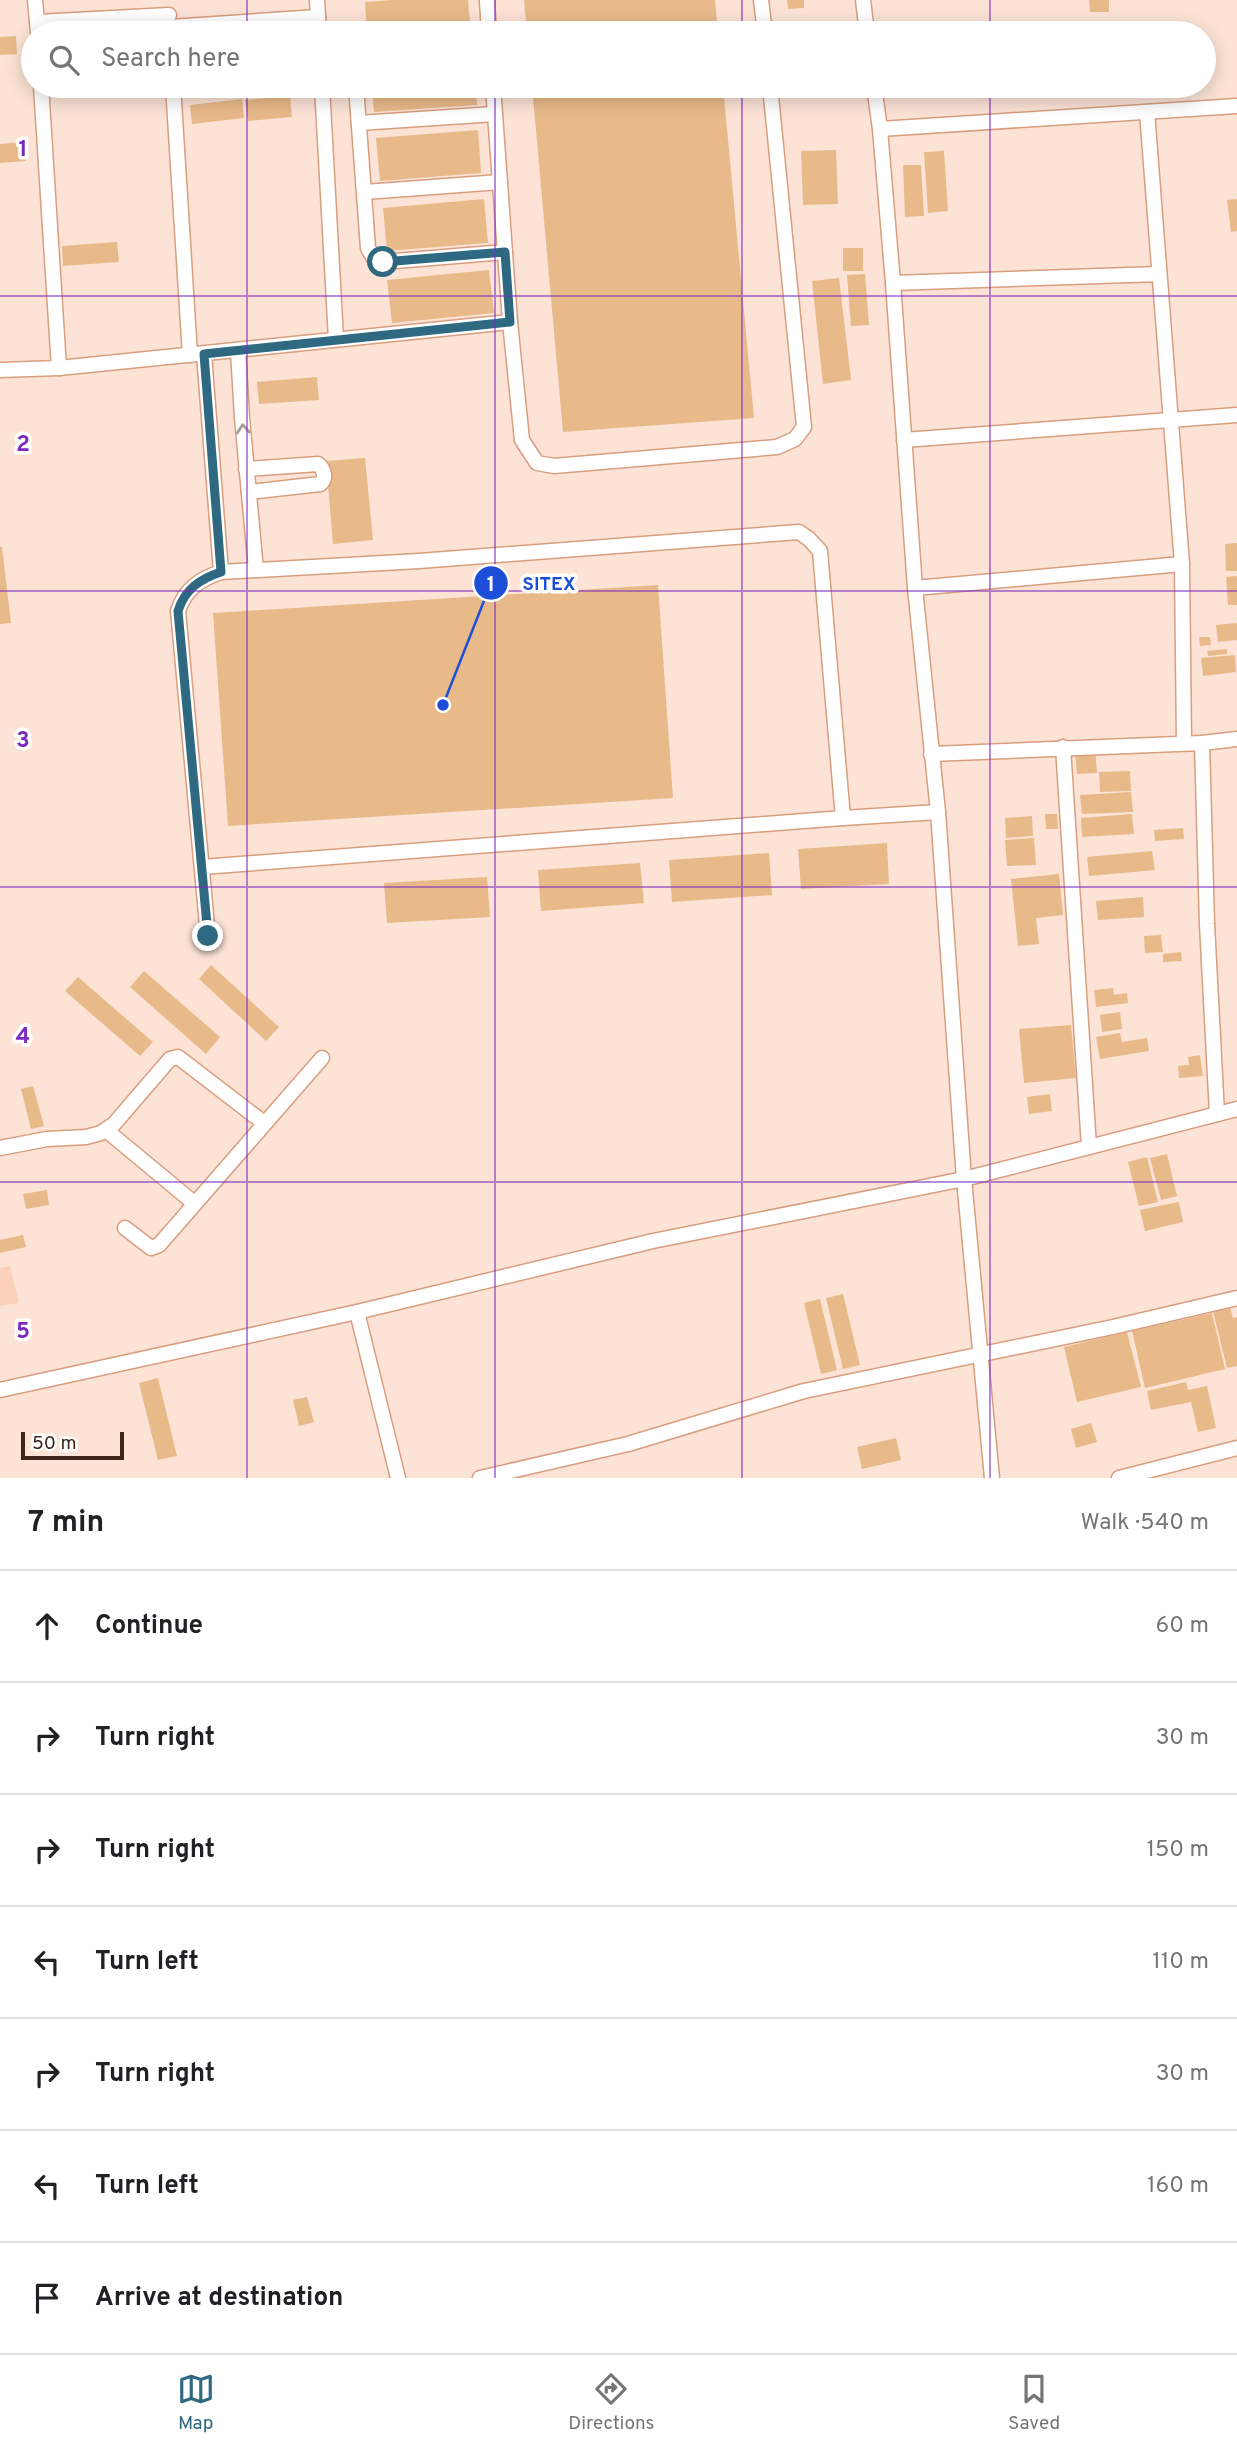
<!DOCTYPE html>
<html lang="en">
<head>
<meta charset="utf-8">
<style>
  :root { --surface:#fff; --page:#f6f6f6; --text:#202124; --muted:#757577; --line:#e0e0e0; --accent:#2e6981 }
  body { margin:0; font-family:Overpass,sans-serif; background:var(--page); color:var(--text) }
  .scale { position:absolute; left:21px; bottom:18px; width:103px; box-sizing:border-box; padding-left:7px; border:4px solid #3e261a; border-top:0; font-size:19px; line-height:24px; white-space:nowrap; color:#3e261a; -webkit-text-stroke:5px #fff; paint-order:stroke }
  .stop { position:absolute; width:21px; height:21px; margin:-16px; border:5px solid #2e6981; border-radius:50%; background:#fff }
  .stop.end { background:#2e6981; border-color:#fff; box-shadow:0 2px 7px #0008 }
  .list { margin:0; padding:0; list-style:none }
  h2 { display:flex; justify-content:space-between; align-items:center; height:91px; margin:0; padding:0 28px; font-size:30px }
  h2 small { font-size:23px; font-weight:400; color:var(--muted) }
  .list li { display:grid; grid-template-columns:46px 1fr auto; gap:21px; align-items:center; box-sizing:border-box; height:112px; padding:0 28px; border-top:2px solid var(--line) }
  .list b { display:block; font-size:26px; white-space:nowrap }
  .list em { font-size:23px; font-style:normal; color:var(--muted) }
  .icon { flex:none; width:38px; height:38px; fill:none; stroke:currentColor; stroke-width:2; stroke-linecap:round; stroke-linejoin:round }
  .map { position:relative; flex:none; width:1237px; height:1478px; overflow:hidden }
  .search { position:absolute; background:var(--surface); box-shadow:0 4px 18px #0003; left:21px; right:21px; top:21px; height:77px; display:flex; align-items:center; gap:18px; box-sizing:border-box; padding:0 24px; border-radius:38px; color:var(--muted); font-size:26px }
  .sheet { height:875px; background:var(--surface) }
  nav { display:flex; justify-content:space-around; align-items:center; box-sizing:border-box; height:98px; border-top:2px solid var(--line); background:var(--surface); font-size:19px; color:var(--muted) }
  nav a { display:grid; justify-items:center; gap:4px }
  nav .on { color:var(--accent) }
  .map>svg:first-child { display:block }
</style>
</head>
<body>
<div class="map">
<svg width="1237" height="1478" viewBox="0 0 1237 1478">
  <rect width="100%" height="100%" fill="#fce3d6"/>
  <polygon fill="#fbd1bc" points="10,1266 19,1303 0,1306 0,1268"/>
  <g fill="#e8ba8a">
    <polygon points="393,0 468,0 471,33 367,33 365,2"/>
    <polygon points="524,0 715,0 718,33 527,33"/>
    <polygon points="787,0 804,0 804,8 788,9"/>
    <polygon points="1089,0 1109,0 1109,12 1090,12"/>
    <polygon points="16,36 17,54 0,55 0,37"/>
    <polygon points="244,86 301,86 301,89 245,94"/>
    <polygon points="372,86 476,86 477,105 374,112"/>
    <polygon points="532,86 723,86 754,418 563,432"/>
    <polygon points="290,96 292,117 248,121 245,100"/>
    <polygon points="242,99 244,118 192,124 190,105"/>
    <polygon points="478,130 481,173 380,181 376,138"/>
    <polygon points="24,142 26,161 0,163 0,144"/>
    <polygon points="836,150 838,204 803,205 801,151"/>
    <polygon points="944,151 948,211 928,213 924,152"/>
    <polygon points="903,165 921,165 924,216 905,217"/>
    <polygon points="484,199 488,243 387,251 383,208"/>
    <polygon points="1237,199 1237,231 1231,232 1227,200"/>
    <polygon points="117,242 119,262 63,266 62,246"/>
    <rect x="843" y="248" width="20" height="23"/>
    <polygon points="489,270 494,313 392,323 387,280"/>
    <polygon points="865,274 869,325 851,326 847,275"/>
    <polygon points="839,278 851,380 823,384 812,281"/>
    <polygon points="317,377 319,400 259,404 257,382"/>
    <polygon points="365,458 373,540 333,544 326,461"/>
    <polygon points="1237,543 1237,571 1226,571 1225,544"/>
    <polygon points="0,547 2,547 11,623 0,624"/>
    <polygon points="1237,576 1237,605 1228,605 1226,577"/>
    <polygon points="658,585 673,798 228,826 213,613"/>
    <polygon points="1237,623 1237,640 1218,642 1216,625"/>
    <polygon points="1199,637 1210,637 1211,645 1200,646"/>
    <polygon points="1227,649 1227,654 1208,656 1207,651"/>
    <polygon points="1235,655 1236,672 1203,676 1201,658"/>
    <polygon points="1075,749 1095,749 1097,773 1077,774"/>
    <polygon points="1130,771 1131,791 1100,792 1099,772"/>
    <polygon points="1131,792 1133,812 1082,814 1080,795"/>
    <polygon points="1045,814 1057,814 1058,829 1046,829"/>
    <polygon points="1132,814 1134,834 1082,837 1081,818"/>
    <polygon points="1032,816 1033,836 1006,838 1005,818"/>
    <polygon points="1183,828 1184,839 1155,841 1154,830"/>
    <polygon points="1034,838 1036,865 1007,866 1005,840"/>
    <polygon points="887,843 889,884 801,889 798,849"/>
    <polygon points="1152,851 1155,870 1089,876 1087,857"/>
    <polygon points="769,853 772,895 672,902 669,860"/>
    <polygon points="640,863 644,903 541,911 538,870"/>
    <polygon points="1059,874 1063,915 1036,918 1039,944 1018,946 1011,879"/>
    <polygon points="487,877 490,917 387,923 384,883"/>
    <polygon points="1143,897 1144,917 1098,920 1096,901"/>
    <polygon points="1161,935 1163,952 1145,953 1144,936"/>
    <polygon points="1181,952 1182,961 1163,962 1163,954"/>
    <polygon points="211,965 279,1027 266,1041 199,979"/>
    <polygon points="144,971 220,1037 206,1054 130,987"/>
    <polygon points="78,977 153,1042 140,1056 65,991"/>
    <polygon points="1113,988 1114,995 1127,993 1128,1003 1096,1007 1094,990"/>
    <polygon points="1120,1012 1122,1029 1102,1032 1100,1015"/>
    <polygon points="1071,1025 1076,1078 1024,1083 1019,1029"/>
    <polygon points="1120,1033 1122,1042 1147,1038 1149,1051 1100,1059 1096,1037"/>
    <polygon points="1200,1055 1203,1076 1179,1078 1178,1066 1189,1065 1188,1057"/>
    <polygon points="33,1086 44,1126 31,1129 21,1089"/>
    <polygon points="1050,1094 1052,1111 1029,1114 1027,1097"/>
    <polygon points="1167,1154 1177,1196 1161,1200 1150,1158"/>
    <polygon points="1147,1157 1158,1202 1139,1206 1128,1162"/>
    <polygon points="47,1190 49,1205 26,1209 23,1194"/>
    <polygon points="1179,1202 1183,1222 1145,1231 1140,1210"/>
    <polygon points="23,1235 26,1247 0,1253 0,1240"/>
    <polygon points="843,1294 860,1365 843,1369 826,1298"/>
    <polygon points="820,1299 837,1370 821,1374 804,1303"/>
    <polygon points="1230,1307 1233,1318 1237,1317 1237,1366 1227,1368 1213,1311"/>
    <polygon points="1212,1313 1225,1369 1145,1388 1132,1331"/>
    <polygon points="1127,1332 1141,1387 1077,1402 1064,1347"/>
    <polygon points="158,1378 177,1456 158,1460 139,1383"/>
    <polygon points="1186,1382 1188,1390 1207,1386 1216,1428 1198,1432 1191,1402 1151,1410 1147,1391"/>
    <polygon points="307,1397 314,1422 299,1426 293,1400"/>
    <polygon points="1091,1423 1097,1442 1076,1448 1071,1429"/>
    <polygon points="896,1438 901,1460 862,1469 857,1447"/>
  </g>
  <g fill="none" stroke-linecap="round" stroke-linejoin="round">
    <defs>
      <g id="minor">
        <polyline points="35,0 38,33"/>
        <polyline points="317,0 319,33"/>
        <polyline points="487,0 489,33"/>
        <polyline points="761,0 765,33"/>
        <polyline points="863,0 867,33"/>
        <polyline points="37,22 169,15"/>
        <polyline points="170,27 318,17"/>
        <polyline points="41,86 59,368"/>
        <polyline points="173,86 190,355"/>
        <polyline points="322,86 336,339"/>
        <polyline points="356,86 368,248 373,257 383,262 505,252"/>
        <polyline points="493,86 510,322 522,440 537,463 554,466 777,447 795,439 804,427 770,86"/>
        <polyline points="874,86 880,129 893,283 915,588 938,812 964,1179 992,1478"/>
        <polyline points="1147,112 1182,564 1184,743"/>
        <polyline points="359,123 495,114"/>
        <polyline points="880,129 1237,106"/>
        <polyline points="365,192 500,182"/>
        <polyline points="893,283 1159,274"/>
        <polyline points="238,350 242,418 256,570"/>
        <polyline points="204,354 221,572"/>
        <polyline points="0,370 59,368 510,322"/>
        <polyline points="904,440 1237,415"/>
        <path d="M246 469 318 464C324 469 327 479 320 484L249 492"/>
        <polyline points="915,588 1182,564"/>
        <polyline points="1202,743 1207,924 1217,1114"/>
        <polyline points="1063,747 1089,1147"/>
        <polyline points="931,754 1202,743 1237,739"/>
        <polyline points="202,867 843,818 938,812"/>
        <path d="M208 936 178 611C185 589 200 579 221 572L419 561 799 532 809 539 820 551 843 818"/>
        <polyline points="106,1130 194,1203"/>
        <polyline points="0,1148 47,1139 86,1137 101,1133 114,1124 170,1059 178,1057 264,1123"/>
        <polyline points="125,1228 151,1248 159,1245 322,1058"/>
        <polyline points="357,1312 398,1478"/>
        <polyline points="0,1390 357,1312 653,1241 964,1179 1237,1109"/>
        <polyline points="480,1478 628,1444 804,1391 1113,1327 1237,1298"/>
        <polyline points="1119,1478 1237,1448"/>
      </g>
    </defs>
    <use href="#minor" stroke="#d99d7f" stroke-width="17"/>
    <use href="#minor" stroke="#fff" stroke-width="14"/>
  </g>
  <defs><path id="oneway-chevron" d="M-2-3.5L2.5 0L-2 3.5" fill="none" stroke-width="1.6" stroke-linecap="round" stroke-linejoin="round" transform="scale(1.75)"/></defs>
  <use stroke="#a89d98" href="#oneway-chevron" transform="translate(243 429) rotate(-95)"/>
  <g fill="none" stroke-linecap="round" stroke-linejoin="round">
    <path stroke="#2e6981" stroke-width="9" d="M208 936 178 611C185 589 200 579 221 572L204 354 510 322 505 252 383 262"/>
  </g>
  <path fill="none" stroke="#7b2cbf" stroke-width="2" stroke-opacity="0.55" d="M247 0V33M495 0V33M742 0V33M990 0V33M247 86V1478M495 86V1478M742 86V1478M990 86V1478M0 296H1237M0 591H1237M0 887H1237M0 1182H1237"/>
  <g font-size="23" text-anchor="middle" font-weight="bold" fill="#7b2cbf" stroke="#fff" stroke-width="7" stroke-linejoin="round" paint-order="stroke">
    <text x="23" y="156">1</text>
    <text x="23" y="451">2</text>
    <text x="23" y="747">3</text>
    <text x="23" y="1043">4</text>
    <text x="23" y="1338">5</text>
  </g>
  <path fill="none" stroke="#1d4ed8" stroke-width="2.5" d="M443 705L491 583"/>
  <g fill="#1d4ed8" stroke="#fff" stroke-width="2.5">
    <circle cx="443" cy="705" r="7"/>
    <circle cx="491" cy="583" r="18"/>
  </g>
  <g font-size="21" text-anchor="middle" font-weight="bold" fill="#fff">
    <text x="491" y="591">1</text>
  </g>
  <g font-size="19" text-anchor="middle" font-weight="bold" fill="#1d4ed8" stroke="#fff" stroke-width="7" stroke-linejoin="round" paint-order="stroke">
    <text x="549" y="590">SITEX</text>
  </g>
</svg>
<div class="scale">50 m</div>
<div class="stop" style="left:383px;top:262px"></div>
<div class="stop end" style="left:208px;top:936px"></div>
<div class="search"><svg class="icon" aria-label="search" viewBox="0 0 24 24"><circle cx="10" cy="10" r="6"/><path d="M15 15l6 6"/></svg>Search here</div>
</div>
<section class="sheet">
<h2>7 min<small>Walk · 540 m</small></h2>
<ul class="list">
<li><svg class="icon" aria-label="ahead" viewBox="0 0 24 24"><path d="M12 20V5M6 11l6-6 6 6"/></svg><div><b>Continue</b></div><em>60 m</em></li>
<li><svg class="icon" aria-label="right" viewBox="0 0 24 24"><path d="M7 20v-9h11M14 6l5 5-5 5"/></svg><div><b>Turn right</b></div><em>30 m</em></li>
<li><svg class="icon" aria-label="right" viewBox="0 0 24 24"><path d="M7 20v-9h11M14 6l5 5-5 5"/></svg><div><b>Turn right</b></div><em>150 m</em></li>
<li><svg class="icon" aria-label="left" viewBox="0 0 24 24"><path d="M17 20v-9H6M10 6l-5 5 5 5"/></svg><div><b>Turn left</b></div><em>110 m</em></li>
<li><svg class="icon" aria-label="right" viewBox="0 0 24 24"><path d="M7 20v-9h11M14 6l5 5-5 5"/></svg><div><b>Turn right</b></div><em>30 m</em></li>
<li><svg class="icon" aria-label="left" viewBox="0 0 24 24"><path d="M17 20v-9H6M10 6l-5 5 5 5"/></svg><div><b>Turn left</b></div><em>160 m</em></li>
<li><svg class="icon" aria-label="arrive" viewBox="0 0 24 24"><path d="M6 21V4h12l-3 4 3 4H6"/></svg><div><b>Arrive at destination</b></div></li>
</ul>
</section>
<nav>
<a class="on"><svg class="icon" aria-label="map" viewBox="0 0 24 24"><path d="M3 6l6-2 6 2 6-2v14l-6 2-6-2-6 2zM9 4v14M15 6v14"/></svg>Map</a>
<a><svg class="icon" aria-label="directions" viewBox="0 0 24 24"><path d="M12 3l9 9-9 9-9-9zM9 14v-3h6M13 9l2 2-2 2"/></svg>Directions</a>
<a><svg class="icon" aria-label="saved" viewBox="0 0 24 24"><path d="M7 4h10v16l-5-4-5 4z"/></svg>Saved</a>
</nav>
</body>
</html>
